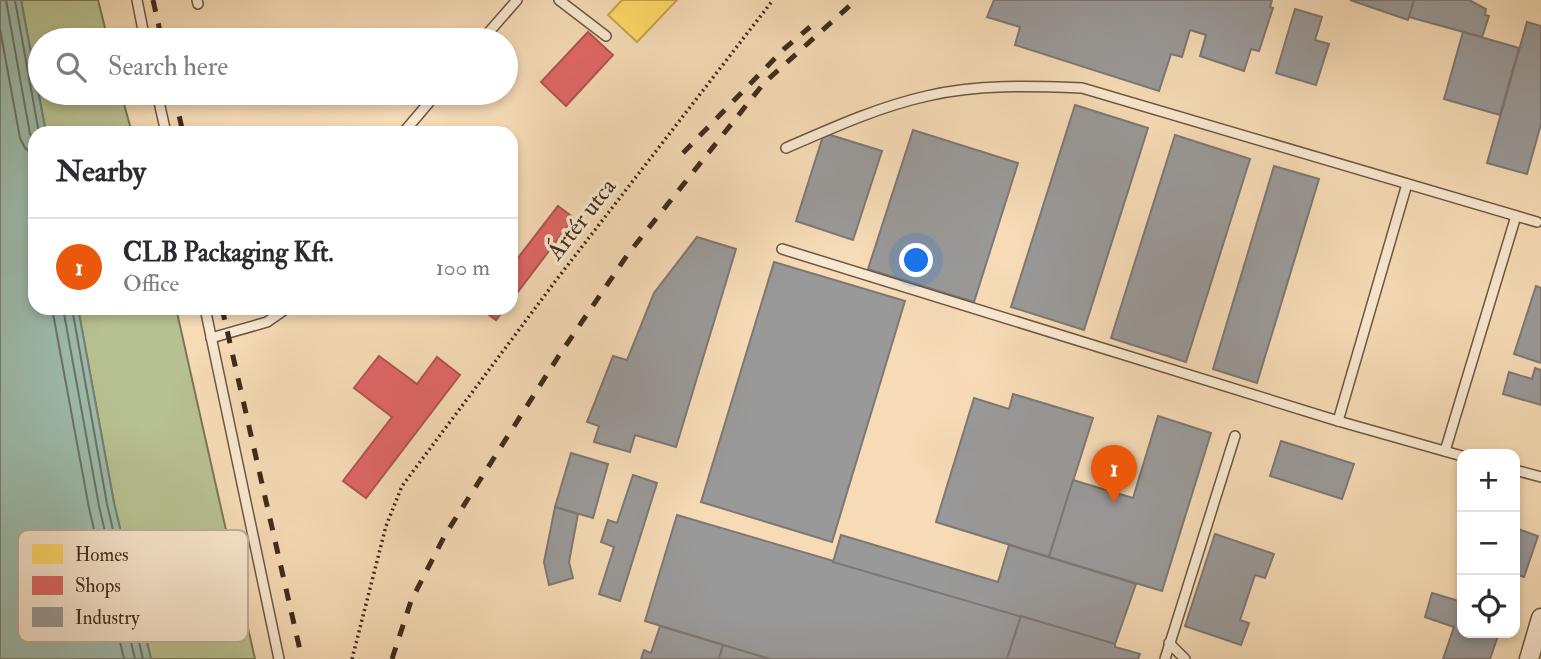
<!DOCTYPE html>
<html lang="en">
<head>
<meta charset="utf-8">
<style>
  :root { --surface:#fff; --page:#f2f2f3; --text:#2b2b33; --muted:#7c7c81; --line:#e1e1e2; --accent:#ea580c }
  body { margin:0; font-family:"IM FELL Double Pica",serif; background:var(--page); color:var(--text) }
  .controls { position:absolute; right:21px; bottom:21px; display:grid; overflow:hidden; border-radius:14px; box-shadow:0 4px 10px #0003 }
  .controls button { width:63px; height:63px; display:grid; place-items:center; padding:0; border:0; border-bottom:2px solid var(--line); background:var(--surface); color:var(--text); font:35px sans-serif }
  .you { position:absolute; left:917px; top:261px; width:24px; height:24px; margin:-18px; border:5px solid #fff; border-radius:50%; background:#1a73e8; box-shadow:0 0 0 10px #1a73e833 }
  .badge { display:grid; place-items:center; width:46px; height:46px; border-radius:50%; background:var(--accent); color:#fff; font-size:23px; font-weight:700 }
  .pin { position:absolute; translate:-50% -58px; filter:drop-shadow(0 2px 4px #0008) }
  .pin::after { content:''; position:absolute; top:37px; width:24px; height:21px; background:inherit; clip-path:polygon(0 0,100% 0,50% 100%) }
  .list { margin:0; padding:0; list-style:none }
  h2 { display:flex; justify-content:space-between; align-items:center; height:91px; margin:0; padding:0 28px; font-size:30px }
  h2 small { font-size:23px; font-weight:400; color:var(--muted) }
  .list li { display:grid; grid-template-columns:46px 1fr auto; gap:21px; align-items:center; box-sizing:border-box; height:98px; padding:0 28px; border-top:2px solid var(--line) }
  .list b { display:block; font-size:26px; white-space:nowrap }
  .list p { margin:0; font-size:23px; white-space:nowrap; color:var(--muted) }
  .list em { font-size:23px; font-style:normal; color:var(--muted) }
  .icon { flex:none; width:38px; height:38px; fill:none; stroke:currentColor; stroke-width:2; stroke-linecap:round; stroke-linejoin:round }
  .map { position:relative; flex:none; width:1541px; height:659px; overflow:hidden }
  .search { position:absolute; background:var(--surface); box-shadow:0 4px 10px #0003; left:28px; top:28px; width:490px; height:77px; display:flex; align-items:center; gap:18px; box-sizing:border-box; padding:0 24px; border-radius:38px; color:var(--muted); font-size:26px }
  .panel { position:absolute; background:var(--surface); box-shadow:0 4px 10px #0003; left:28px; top:126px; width:490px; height:189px; border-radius:21px }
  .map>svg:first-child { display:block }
</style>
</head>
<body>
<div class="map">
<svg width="1541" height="659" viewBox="0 0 1541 659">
  <rect width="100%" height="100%" fill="#f6dbb6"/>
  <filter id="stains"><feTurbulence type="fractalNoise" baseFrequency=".00286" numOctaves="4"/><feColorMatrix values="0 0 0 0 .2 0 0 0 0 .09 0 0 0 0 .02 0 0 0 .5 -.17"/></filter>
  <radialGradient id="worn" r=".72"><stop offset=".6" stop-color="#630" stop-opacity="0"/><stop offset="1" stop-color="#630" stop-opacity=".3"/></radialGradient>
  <g fill="#b8c191" stroke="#7c7656" stroke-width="2">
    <polygon points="21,0 98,0 108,40 40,40 40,93 121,93 132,133 46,133"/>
    <polygon points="78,308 176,308 255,659 151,659 114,503"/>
  </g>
  <polygon fill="#9dbbad" stroke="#778173" stroke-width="2" points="0,0 21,0 46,133 35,133 35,308 78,308 114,503 151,659 0,659"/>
  <polygon fill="#ffd966" stroke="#c5a550" stroke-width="2" points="622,0 677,0 637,42 608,15"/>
  <g fill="#e06666" stroke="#b05450" stroke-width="2">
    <polygon points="588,32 613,55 566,106 541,82"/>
    <polygon points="558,206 574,218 511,301 511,267"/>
    <polygon points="480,308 505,308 496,320"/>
    <polygon points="379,356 417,384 437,357 460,375 366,498 343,481 392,417 354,388"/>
  </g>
  <g fill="#999" stroke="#7e7874" stroke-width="2">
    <polygon points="994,0 1272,0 1270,7 1273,8 1259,51 1251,49 1244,71 1200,56 1206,35 1190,30 1182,57 1171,54 1159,91 1015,45 1020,27 987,17"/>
    <polygon points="1350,0 1414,0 1408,20"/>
    <polygon points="1414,0 1469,0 1486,9 1485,15 1489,16 1482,37 1409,17"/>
    <polygon points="1295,9 1322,17 1315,40 1329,44 1316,85 1276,73"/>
    <polygon points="1527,22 1541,26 1541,124 1527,174 1487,163"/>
    <polygon points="1463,32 1519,48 1500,115 1444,99"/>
    <polygon points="1075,105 1148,128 1084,330 1011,307"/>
    <polygon points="913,130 1018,163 974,302 868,269"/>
    <polygon points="824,133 882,151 853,240 796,221"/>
    <polygon points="1175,135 1250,159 1186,362 1111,338"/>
    <polygon points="1274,166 1319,179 1257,383 1213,369"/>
    <polygon points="697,237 736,249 676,447 635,435 630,452 594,442 599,426 587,422 613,356 627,360 654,293"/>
    <polygon points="774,262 905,301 832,542 701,502"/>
    <polygon points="1536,286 1541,288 1541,363 1514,354"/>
    <polygon points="1535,368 1541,370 1541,405 1503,394 1509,372 1532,379"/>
    <polygon points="1013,394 1093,418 1049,557 936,522 974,398 1009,409"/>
    <polygon points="1158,416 1211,433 1162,591 1049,557 1073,480 1133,498"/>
    <polygon points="1281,441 1354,464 1342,499 1270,476"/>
    <polygon points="571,453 608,464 593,518 555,507"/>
    <polygon points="633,475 657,483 620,601 599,594 614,547 601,542 608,520 617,523"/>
    <polygon points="555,507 578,514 569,562 573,578 549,585 544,562"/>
    <polygon points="677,515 1021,616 1007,659 770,659 645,621"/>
    <polygon points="1515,528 1538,536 1524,577 1515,574"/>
    <polygon points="1215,534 1274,554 1265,578 1255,575 1240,620 1249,623 1241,645 1185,626"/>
    <polygon points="841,535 998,582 1009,545 1136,584 1115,644 833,562"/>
    <polygon points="1432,593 1462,602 1462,600 1462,633 1499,633 1490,659 1443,659 1454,627 1425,617"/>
    <polygon points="1021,616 1115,644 1115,647 1140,654 1138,659 1007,659"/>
    <polygon points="660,626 723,645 719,659 641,659 644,650 651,653"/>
    <polygon points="723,645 770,659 719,659"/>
  </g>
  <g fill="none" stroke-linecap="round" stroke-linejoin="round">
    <g stroke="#6e7364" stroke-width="2">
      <polyline points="6,0 30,134 35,144"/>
      <polyline points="15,0 39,133"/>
      <polyline points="0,29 20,138 25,148 35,156"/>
      <polyline points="52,308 89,508 124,659"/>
      <polyline points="63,308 99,506 135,659"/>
      <polyline points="72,308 107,504 143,659"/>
    </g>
    <defs>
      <g id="service">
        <polyline points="137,0 145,40"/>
        <polyline points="197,0 198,4"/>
        <polyline points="559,0 606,36"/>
        <polyline points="482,40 517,0"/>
        <polyline points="157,93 166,133"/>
        <polyline points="403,133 437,93"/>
        <path d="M786 148C832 128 878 107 927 96 977 84 1031 86 1082 88L1537 222"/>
        <polyline points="782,249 1338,421 1462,456"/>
        <polyline points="205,308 279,659"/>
        <polyline points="211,338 267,322 287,308"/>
        <polyline points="1338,421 1407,184"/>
        <polyline points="1445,451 1516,216"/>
        <polyline points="1515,470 1541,477"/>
        <polyline points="1169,643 1185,659"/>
        <polyline points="1165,659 1235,436"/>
      </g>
      <polyline id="minor" points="1529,659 1541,618"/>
    </defs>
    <use href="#service" stroke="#6d5742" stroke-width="12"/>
    <use href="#minor" stroke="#6d5742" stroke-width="21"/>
    <polyline stroke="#3f2b1c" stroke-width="3.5" stroke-dasharray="2 3.5" stroke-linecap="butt" points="352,659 386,526 402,486 557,279 773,0"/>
    <use href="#service" stroke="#f9e8d0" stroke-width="9"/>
    <use href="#minor" stroke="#f9e8d0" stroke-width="18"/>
    <g stroke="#3f2b1c" stroke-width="5" stroke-dasharray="12 12" stroke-linecap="butt">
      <polyline points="153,0 162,40"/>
      <polyline points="174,93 183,133"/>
      <polyline points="683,153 784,49 810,27"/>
      <polyline points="222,308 302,659"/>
      <polyline points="392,659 411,601 445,535 558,357 628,254 764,83 856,0"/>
    </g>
  </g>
  <g text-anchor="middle" stroke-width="7" stroke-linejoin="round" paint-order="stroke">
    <g font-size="24" fill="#3f2b1c" stroke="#f9e8d0">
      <text transform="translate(581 219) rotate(-52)" y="8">Ártér utca</text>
    </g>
  </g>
  <rect x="18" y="530" width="230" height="112" rx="10" fill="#f9e8d0" stroke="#c1af9a" stroke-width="2"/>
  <rect x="32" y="544" width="31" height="20" fill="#ffd966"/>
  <rect x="32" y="576" width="31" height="19" fill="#e06666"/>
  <rect x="32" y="607" width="31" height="20" fill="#999"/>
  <g font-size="19" fill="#3f2b1c">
    <text x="75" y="561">Homes</text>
    <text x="75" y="592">Shops</text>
    <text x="75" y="624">Industry</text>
  </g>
  <rect width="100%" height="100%" filter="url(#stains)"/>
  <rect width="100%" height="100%" fill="url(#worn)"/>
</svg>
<div class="controls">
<button>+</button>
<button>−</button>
<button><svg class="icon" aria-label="locate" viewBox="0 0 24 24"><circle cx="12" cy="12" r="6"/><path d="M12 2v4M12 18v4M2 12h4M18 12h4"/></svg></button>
</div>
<div class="you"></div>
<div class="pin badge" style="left:1114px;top:503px">1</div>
<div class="search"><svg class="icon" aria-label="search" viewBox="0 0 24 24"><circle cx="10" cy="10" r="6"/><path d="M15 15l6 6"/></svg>Search here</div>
<section class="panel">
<h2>Nearby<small></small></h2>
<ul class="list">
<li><span class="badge">1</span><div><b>CLB Packaging Kft.</b><p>Office</p></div><em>100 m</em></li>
</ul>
</section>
</div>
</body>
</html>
